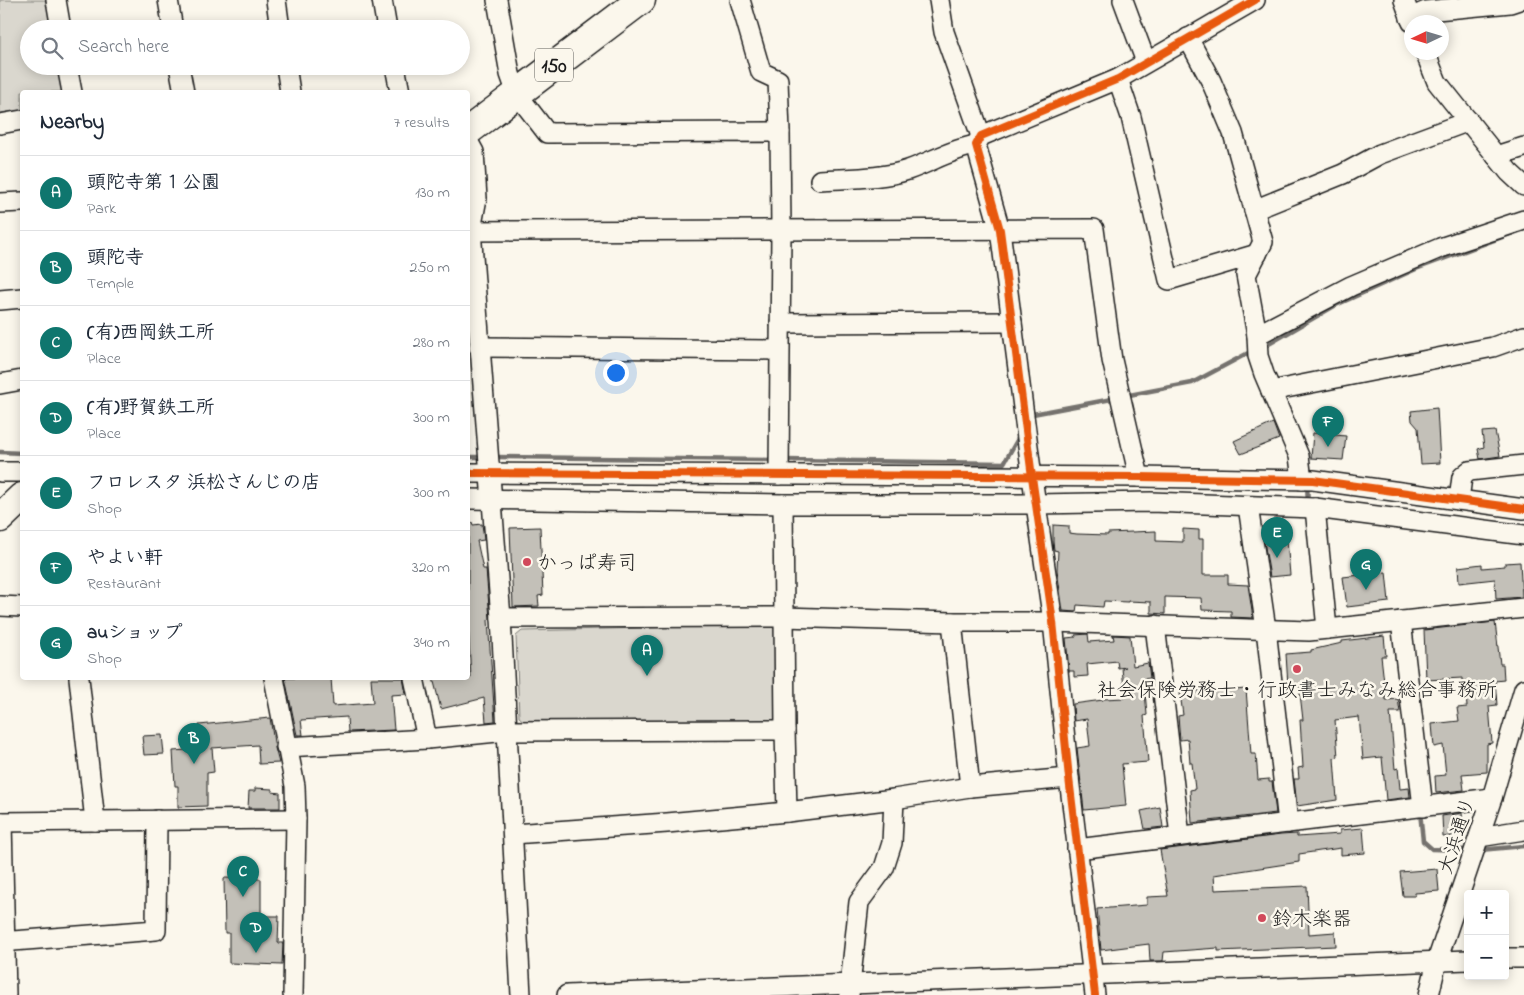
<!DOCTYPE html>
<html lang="en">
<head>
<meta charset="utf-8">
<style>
  :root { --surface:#fff; --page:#f6f6f7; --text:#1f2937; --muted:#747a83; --line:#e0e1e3; --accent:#0f766e }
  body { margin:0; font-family:"Indie Flower","Klee One",sans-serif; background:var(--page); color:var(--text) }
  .controls { position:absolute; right:15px; bottom:15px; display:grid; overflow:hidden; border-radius:5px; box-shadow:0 2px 12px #0003 }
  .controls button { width:45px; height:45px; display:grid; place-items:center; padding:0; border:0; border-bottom:1px solid var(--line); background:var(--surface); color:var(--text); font:25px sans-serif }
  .compass { position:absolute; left:1404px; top:15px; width:45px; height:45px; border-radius:50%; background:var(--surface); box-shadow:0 2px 12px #0003; rotate:266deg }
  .you { position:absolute; left:615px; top:372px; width:18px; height:18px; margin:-12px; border:4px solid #fff; border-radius:50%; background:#1a73e8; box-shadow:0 0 0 8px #1a73e833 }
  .badge { display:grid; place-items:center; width:32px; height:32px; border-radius:50%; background:var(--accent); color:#fff; font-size:16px; font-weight:700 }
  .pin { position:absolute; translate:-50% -41px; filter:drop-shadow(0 1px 2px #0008) }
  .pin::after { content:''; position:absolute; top:26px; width:18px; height:15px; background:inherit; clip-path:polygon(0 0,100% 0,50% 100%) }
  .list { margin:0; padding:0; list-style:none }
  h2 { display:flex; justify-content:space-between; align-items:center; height:65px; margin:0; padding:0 20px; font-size:21px }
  h2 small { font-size:16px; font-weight:400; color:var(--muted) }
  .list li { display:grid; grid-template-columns:32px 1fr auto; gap:15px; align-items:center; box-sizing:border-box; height:75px; padding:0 20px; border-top:1px solid var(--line) }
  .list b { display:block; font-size:19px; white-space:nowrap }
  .list p { margin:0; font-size:16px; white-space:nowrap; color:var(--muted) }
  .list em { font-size:16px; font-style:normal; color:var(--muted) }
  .icon { flex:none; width:28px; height:28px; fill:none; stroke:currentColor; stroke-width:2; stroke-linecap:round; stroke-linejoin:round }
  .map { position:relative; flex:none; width:1524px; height:995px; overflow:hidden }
  .search { position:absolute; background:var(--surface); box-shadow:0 2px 12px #0003; left:20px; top:20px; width:450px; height:55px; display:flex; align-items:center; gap:12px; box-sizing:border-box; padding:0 18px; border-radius:28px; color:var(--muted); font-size:19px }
  .panel { position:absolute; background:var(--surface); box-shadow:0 2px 12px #0003; left:20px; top:90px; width:450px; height:590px; border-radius:5px }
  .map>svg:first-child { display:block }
</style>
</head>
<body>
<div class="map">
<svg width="1524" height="995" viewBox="0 0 1524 995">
  <rect width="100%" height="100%" fill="#fbf7ec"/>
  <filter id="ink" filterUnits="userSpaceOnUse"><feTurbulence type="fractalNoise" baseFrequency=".02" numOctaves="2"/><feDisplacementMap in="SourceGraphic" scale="10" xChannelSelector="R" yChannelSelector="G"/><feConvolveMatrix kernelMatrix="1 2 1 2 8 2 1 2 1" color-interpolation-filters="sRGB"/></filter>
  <g filter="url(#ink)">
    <g fill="#dad7ce" stroke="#7b7a75">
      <polygon points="0,0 53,0 58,29 29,29 29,66 64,66 68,92 22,92 22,110 0,113"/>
      <polygon points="772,625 777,629 777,719 772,724 526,723 519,717 516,636 522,631"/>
    </g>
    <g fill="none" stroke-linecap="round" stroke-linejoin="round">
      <g stroke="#74726e" stroke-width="4.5">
        <polyline points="1262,348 1336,305 1416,269 1516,232"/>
        <polyline points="1124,396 1192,383 1252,351"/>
        <polyline points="1030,418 1033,414 1117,398"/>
        <polyline points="0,452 22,453"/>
        <polyline points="468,457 484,457"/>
        <polyline points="494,457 774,460"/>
        <polyline points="784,460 1004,463 1020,435"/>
        <polyline points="1307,484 1308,503"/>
        <polyline points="1420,812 1423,841 1432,849 1470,850"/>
        <polyline points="1480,850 1524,846"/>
      </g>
    </g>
    <g fill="#c3c0b8" stroke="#1c1c1c">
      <polygon points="1437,408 1440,463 1421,464 1418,428 1412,421 1411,411"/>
      <polygon points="1273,423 1279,439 1241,454 1234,441"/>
      <polygon points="1495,431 1500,456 1480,459 1478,449 1484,447 1482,432"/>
      <polygon points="1313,433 1346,436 1343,460 1311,458"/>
      <polygon points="472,522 473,525 482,524 484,540 477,541 483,569 486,569 490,619 488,620 495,721 486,722 484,698 441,709 433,678 471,678 468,622 468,523"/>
      <polygon points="1053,525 1069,526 1069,533 1077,534 1108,535 1108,533 1156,531 1156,541 1183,542 1183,529 1199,530 1199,539 1203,539 1203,575 1228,575 1228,584 1248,585 1253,618 1231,617 1231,611 1202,610 1201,598 1165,597 1165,614 1151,613 1151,602 1128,601 1128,602 1104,601 1103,607 1077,605 1076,612 1063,611 1057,570 1058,551 1054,550 1053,542"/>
      <polygon points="540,527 543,595 538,596 539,606 513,607 510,528"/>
      <polygon points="1287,540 1290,575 1270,577 1264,541"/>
      <polygon points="1520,562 1522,597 1496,599 1495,579 1459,583 1458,567 1482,564 1482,568 1505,566 1505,563"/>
      <polygon points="1386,572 1389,602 1347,607 1343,577"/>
      <polygon points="1495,622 1500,664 1503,664 1504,680 1495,681 1497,705 1489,706 1492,743 1487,744 1487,772 1462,774 1464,790 1436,793 1435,776 1446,775 1443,745 1434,747 1432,724 1459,721 1457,708 1467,707 1465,683 1462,683 1462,678 1426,680 1424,630"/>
      <polygon points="1088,634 1089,642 1114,640 1113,635 1130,636 1133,666 1148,663 1150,678 1144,679 1147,715 1144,716 1148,762 1122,764 1126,806 1084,810 1077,748 1090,746 1087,719 1074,721 1073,704 1103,700 1103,699 1125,698 1122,668 1126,667 1118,668 1117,661 1087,664 1088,676 1074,677 1074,671 1069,671 1066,638 1076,637 1075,635"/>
      <polygon points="1384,636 1386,656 1381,656 1386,700 1398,699 1400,712 1390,712 1395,769 1398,768 1400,789 1409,788 1410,797 1386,800 1382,757 1363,759 1359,717 1335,720 1338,757 1334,758 1337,800 1297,806 1294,779 1299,779 1298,768 1303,767 1300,720 1303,720 1299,685 1288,686 1286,654 1311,652 1311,650 1342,643 1342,641"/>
      <polygon points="285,678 331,678 333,706 373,703 371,678 403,678 406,694 391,695 394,730 348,732 347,717 301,720 303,735 297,735"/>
      <polygon points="1211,689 1211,692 1246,689 1251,754 1256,754 1258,780 1269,779 1269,782 1272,782 1276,813 1192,823 1190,790 1195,789 1192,763 1190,763 1188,739 1180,740 1178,716 1183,715 1180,693"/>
      <polygon points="270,718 275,748 279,763 259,764 258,745 212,748 214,772 207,773 207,806 178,807 178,786 175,786 173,751 201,749 199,725"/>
      <polygon points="162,735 164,754 144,755 142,736"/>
      <polygon points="255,788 272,789 272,792 280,793 280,808 248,808 249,791 255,791"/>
      <polygon points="1160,807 1163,827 1145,829 1141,811"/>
      <polygon points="1462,813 1464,835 1443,837 1442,816"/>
      <polygon points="1363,828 1365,853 1341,855 1341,848 1299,854 1299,862 1214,875 1215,890 1307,886 1309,934 1335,932 1336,946 1218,951 1218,948 1164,952 1163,961 1150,961 1149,944 1101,950 1097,909 1147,905 1147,897 1168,896 1160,850 1281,835 1297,834 1297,837 1340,834 1340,830"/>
      <polygon points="1437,869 1439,891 1415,893 1415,896 1403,896 1400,872"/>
      <polygon points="224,878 261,879 261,916 279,916 278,943 283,943 282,965 229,963 229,933 225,933"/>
    </g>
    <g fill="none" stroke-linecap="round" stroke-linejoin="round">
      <defs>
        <g id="minor">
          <polyline points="56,0 61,29"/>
          <polyline points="168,0 173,29"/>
          <polyline points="276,0 280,29"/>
          <polyline points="382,0 387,29"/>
          <polyline points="497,0 510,74 517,94 547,133 780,132 781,230 779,475"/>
          <polyline points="740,0 761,72 778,80 780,132"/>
          <polyline points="939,0 944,32 981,136"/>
          <polyline points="1123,0 1146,62"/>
          <polyline points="1404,0 1412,22"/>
          <polyline points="1410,18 1426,11 1510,3 1519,0"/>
          <polyline points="1188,38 1211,81 1233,133 1263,242 1246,275 1257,335 1258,356 1264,374 1299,456 1302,480"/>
          <polyline points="1425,52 1437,82 1509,172 1524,186"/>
          <polyline points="67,66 72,92"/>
          <polyline points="179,66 184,92"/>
          <polyline points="286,66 290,92"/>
          <polyline points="395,66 400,92"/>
          <polyline points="1118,79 1131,117 1169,280 1257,254"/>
          <polyline points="0,124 22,120"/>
          <polyline points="468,141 474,152 477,198 471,230 501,618 521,995"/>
          <polyline points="1496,156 1524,147"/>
          <path d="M820 180C848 178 881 179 908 170 931 162 952 149 976 145"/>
          <polyline points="0,203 22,202"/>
          <polyline points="1254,210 1343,174 1380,154 1469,121"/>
          <polyline points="468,231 1094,229 1112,360 1139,477"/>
          <polyline points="0,300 22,298"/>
          <polyline points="780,323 1012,322"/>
          <polyline points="1257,335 1351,286 1440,248 1524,220"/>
          <polyline points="479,347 779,350"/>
          <polyline points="0,384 22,380"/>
          <polyline points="1271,391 1493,347 1524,336"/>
          <polyline points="0,472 22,472"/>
          <polyline points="468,473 1139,477 1313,480 1524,509"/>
          <polyline points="468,499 783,504 1036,504 1151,502 1315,508 1524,535"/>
          <polyline points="1459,500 1462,477 1469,471 1524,465"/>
          <polyline points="1248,506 1266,629 1288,823"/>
          <polyline points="1315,508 1327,629"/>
          <polyline points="0,606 22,607"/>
          <polyline points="501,618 783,617 952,622 1053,622 1309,631 1524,608"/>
          <polyline points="1401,621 1423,807"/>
          <polyline points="952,622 970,787"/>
          <polyline points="1155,625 1180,836"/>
          <polyline points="79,678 95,821"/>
          <polyline points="274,678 295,786 296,819 293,995"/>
          <polyline points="414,678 427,739"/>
          <polyline points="785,730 787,812"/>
          <polyline points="286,747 427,739 507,731 785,730 783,504"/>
          <polyline points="0,822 296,819"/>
          <polyline points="2,822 6,995"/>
          <polyline points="513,834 667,823 787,812 894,799 970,787 1069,778"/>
          <polyline points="1479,837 1524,830"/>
          <polyline points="1077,849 1492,798"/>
          <polyline points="0,942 156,930 157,820"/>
          <polyline points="1505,958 1524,958"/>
          <polyline points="567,995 1468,960"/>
          <polyline points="849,995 859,902 884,868 892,843 894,799"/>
          <polyline points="1095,995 1069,778 1053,622 1032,477 1000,230 976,145 981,136 1118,79 1255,0"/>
          <polyline points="1429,995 1437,961 1492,798 1524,689"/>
        </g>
        <g id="highway">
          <polyline points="468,131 641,0"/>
          <polyline points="0,518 22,497"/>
        </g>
      </defs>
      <use href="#minor" stroke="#1c1c1c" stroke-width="22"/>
      <use href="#highway" stroke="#1c1c1c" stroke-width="31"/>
      <use href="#minor" stroke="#fbf7ec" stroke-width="19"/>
      <use href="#highway" stroke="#fbf7ec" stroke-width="28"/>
      <defs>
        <g id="cycleway">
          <polyline points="468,473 1139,477 1313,480 1524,509"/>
          <polyline points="1095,995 1069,778 1053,622 1032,477 1000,230 976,145 981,136 1118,79 1255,0"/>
        </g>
      </defs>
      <use href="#cycleway" stroke="#fbf7ec" stroke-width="11"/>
      <use href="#cycleway" stroke="#e8590c" stroke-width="8"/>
    </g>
  </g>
  <g fill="#d1495b" stroke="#fbf7ec" stroke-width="2">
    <circle cx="527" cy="562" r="5"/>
    <circle cx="1297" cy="669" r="5"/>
    <circle cx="1262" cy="918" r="5"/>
  </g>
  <g text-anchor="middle" stroke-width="5" stroke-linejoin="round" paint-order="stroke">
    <rect fill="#fbf7ec" stroke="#5f5e5a" stroke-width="1" x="535" y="48.5" width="38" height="33" rx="4"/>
    <g font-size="19" font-weight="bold" fill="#1c1c1c">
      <text x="554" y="72">150</text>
    </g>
    <g font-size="20" fill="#1c1c1c" stroke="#fbf7ec" text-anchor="start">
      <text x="537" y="569">かっぱ寿司</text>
      <text x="1297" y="696" text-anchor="middle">社会保険労務士・行政書士みなみ総合事務所</text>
      <text x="1272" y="925">鈴木楽器</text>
    </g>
    <g font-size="20" fill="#1c1c1c" stroke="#fbf7ec">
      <text transform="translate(1456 835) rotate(-72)" y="7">大浜通り</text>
    </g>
  </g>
</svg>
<div class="controls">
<button>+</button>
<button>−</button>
</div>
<svg class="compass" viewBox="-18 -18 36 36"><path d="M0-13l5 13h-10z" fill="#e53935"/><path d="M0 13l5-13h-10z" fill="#747a83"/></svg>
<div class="you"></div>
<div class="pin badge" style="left:647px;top:676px">A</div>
<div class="pin badge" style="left:194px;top:764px">B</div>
<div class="pin badge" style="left:243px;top:897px">C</div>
<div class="pin badge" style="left:256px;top:953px">D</div>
<div class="pin badge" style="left:1277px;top:558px">E</div>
<div class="pin badge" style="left:1328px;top:447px">F</div>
<div class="pin badge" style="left:1366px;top:590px">G</div>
<div class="search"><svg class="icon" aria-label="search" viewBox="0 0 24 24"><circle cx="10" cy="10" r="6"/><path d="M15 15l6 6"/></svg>Search here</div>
<section class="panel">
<h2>Nearby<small>7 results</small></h2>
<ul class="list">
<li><span class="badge">A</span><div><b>頭陀寺第１公園</b><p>Park</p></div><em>130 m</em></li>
<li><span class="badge">B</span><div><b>頭陀寺</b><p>Temple</p></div><em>250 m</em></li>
<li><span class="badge">C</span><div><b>(有)西岡鉄工所</b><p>Place</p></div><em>280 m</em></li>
<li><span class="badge">D</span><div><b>(有)野賀鉄工所</b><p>Place</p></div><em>300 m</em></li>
<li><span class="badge">E</span><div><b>フロレスタ 浜松さんじの店</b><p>Shop</p></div><em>300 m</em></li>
<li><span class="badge">F</span><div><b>やよい軒</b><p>Restaurant</p></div><em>320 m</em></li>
<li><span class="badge">G</span><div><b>auショップ</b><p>Shop</p></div><em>340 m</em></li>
</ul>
</section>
</div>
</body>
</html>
